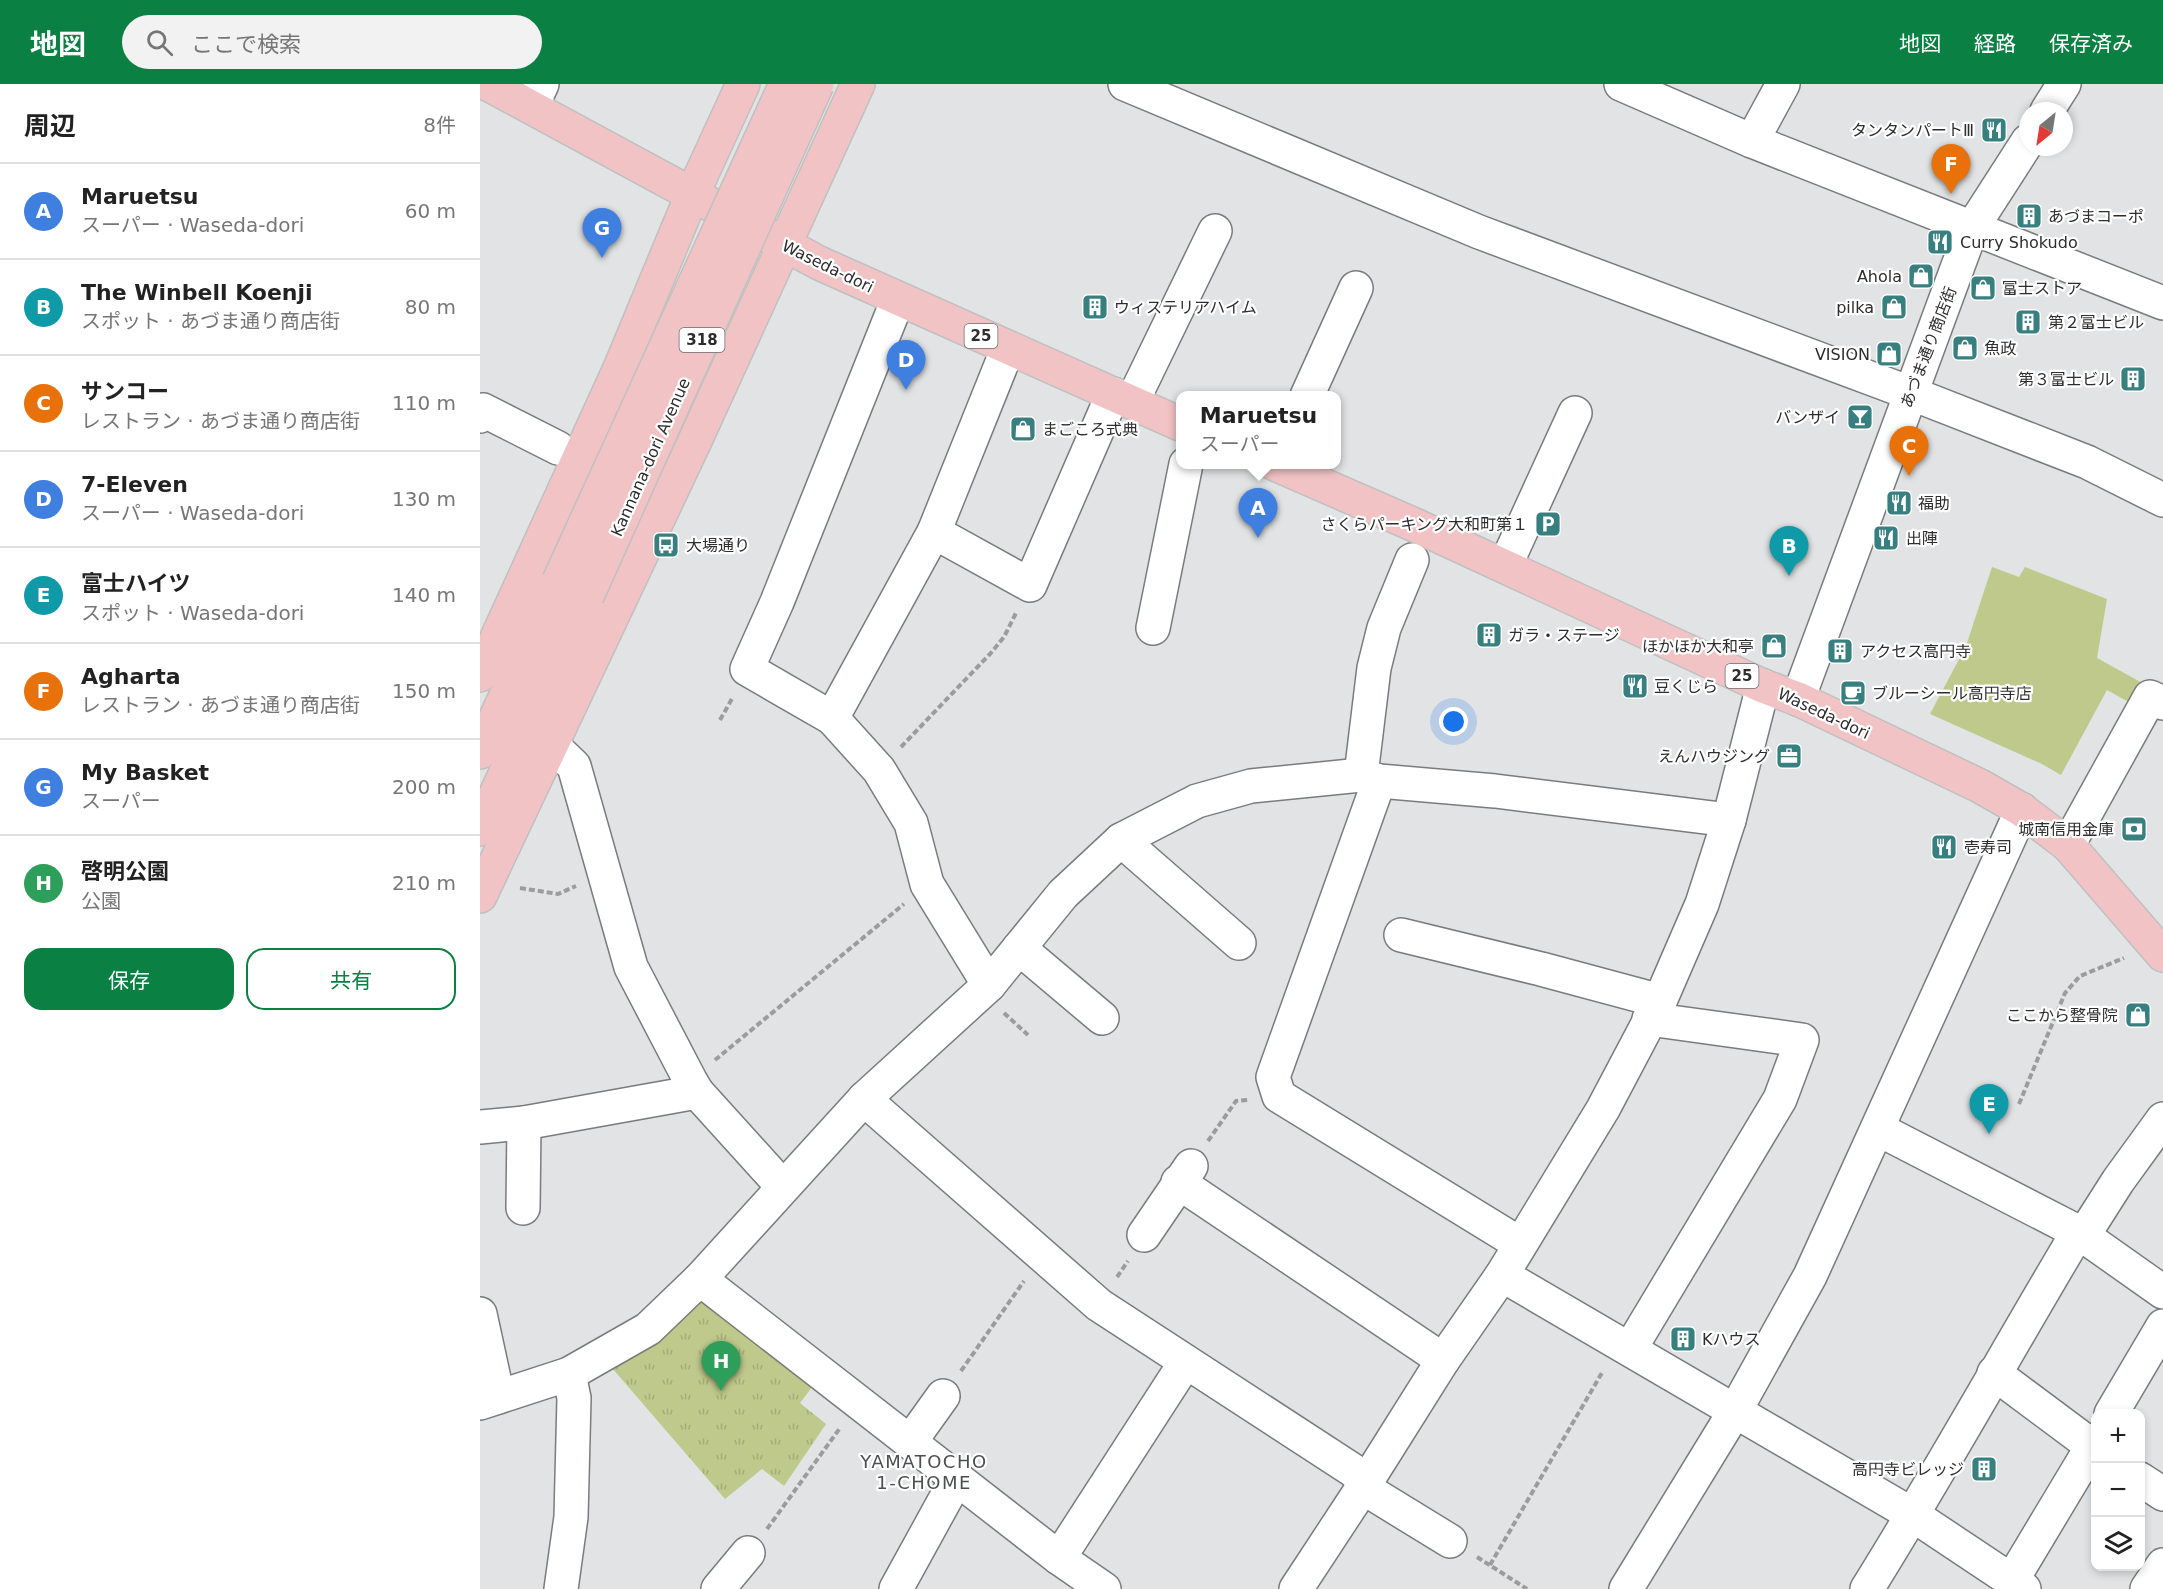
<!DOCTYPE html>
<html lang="ja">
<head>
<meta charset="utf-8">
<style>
  :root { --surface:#fff; --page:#f2f2f2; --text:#222; --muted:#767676; --line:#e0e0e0; --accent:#0b8043 }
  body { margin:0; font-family:"DejaVu Sans","Noto Sans JP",sans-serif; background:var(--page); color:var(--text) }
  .controls { position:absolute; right:18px; bottom:18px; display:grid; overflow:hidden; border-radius:12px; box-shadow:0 3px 9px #0003 }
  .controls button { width:54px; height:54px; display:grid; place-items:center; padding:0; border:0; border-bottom:2px solid var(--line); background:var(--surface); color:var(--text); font:30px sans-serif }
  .compass { position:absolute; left:1539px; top:18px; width:54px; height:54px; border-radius:50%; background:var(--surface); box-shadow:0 3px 9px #0003; rotate:210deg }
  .you { position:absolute; left:974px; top:638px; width:21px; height:21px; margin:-15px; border:4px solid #fff; border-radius:50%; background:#1a73e8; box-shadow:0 0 0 9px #1a73e833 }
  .badge { display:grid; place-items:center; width:39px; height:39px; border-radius:50%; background:var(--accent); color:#fff; font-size:20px; font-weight:700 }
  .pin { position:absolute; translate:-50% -50px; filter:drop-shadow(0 2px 3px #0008) }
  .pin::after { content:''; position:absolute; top:32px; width:21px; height:18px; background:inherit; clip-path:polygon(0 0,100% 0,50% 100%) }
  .popup { position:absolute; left:696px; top:307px; width:165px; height:78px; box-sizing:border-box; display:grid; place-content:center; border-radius:12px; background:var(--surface); filter:drop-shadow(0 2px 4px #0005); font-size:20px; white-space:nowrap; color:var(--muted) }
  .popup b { font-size:22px; color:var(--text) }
  .popup::after { content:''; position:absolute; left:50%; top:100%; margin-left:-12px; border:12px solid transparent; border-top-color:var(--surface) }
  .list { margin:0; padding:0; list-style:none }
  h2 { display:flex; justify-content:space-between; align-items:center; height:78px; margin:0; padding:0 24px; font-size:26px }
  h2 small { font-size:20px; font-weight:400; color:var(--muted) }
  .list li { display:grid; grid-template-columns:39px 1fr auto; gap:18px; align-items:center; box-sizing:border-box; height:96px; padding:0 24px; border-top:2px solid var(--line) }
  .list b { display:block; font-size:22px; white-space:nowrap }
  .list p { margin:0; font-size:20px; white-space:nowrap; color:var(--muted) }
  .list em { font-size:20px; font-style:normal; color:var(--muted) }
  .actions { display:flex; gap:12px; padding:18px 24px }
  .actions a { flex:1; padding:14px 0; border:2px solid var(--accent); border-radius:18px; text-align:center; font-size:21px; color:var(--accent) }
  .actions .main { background:var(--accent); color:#fff }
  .icon { flex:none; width:33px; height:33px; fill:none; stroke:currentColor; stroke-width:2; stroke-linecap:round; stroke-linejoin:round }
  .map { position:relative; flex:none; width:1683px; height:1505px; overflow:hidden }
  header { display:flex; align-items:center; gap:36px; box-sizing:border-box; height:84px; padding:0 30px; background:var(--accent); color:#fff }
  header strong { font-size:28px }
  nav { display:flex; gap:33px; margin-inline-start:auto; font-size:21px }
  .search { width:420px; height:54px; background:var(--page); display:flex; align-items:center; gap:15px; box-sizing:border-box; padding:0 21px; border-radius:33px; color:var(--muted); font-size:22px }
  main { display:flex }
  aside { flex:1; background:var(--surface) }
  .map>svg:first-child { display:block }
</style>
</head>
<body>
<header>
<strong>地図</strong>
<div class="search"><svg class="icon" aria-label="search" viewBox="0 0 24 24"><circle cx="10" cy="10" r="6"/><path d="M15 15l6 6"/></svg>ここで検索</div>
<nav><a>地図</a><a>経路</a><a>保存済み</a></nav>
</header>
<main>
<aside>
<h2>周辺<small>8件</small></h2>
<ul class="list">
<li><span class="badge" style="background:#3f7fe0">A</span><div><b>Maruetsu</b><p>スーパー · Waseda-dori</p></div><em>60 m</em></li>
<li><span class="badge" style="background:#0f9aa8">B</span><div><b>The Winbell Koenji</b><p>スポット · あづま通り商店街</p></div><em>80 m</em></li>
<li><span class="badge" style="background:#e8710a">C</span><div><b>サンコー</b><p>レストラン · あづま通り商店街</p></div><em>110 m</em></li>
<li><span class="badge" style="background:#3f7fe0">D</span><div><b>7-Eleven</b><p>スーパー · Waseda-dori</p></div><em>130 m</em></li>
<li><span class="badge" style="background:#0f9aa8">E</span><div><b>富士ハイツ</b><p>スポット · Waseda-dori</p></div><em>140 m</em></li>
<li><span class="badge" style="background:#e8710a">F</span><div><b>Agharta</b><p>レストラン · あづま通り商店街</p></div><em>150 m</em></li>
<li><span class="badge" style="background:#3f7fe0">G</span><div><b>My Basket</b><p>スーパー</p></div><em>200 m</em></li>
<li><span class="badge" style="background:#2e9e5b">H</span><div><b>啓明公園</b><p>公園</p></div><em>210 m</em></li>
</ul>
<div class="actions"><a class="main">保存</a><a>共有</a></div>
</aside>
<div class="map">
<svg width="1683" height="1505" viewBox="0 0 1683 1505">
  <defs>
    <pattern id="park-tufts" width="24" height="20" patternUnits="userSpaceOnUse" patternTransform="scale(1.5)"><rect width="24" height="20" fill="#bfc98b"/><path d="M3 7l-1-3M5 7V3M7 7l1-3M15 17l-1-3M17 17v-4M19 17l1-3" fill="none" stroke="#a4ad78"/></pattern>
  </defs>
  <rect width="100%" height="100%" fill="#e2e3e5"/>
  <polygon fill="#bfc98b" points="1512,483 1539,493 1545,483 1627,515 1617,574 1666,601 1654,621 1627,606 1581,691 1562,680 1450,630 1486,562"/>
  <polygon fill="url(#park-tufts)" points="220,1195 339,1294 320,1319 346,1340 304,1402 282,1385 245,1415 126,1277"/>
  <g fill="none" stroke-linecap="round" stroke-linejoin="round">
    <defs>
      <g id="minor">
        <polyline points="645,0 999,148 1430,309 1607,378 1683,416"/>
        <polyline points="1141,0 1272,57 1683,219"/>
        <polyline points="52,22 62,0"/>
        <polyline points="1567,27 1584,0"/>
        <polyline points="1272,57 1303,0"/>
        <polyline points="827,312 876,204"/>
        <polyline points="652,318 735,147"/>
        <polyline points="0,332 3,326 78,364"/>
        <polyline points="454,448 550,501 633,310"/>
        <polyline points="1025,482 1095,329"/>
        <polyline points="673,544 706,380"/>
        <polyline points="1318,615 1492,144 1548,57"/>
        <polyline points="352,634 267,585 297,518 418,215"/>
        <polyline points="72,661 94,682 151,883 210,996 217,1008 303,1103"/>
        <polyline points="881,691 894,584 904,544 932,476"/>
        <polyline points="899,697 793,993 799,1012 1040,1160"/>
        <polyline points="641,756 759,859"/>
        <polyline points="1588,761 1670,613 1683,619"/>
        <polyline points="921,851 1061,885 1180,917"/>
        <polyline points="539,864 622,934"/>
        <polyline points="509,901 447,800 431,739 399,686 352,634 454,448 528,264"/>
        <polyline points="384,1015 619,1221 874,1387 895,1411 970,1457"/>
        <polyline points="0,1043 44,1039 217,1008"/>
        <polyline points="1398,1045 1598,1148 1683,1208"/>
        <polyline points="698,1098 963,1276"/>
        <polyline points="43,1124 44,1039"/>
        <polyline points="664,1151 711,1082"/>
        <polyline points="1603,1152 1638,1097 1683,1035"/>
        <polyline points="1022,1191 1433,1431 1544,1505"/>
        <polyline points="220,1195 579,1474 624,1505"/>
        <polyline points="0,1230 18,1313"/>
        <polyline points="1150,1265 1300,1015 1322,956 1169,935"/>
        <polyline points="1514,1289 1616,1365"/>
        <polyline points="0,1319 89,1290 168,1245 220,1195 384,1015 509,901 583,810 641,756 717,717 771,702 881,691 899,697 1015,707 1249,736"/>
        <polyline points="1631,1330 1683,1242"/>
        <polyline points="430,1358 463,1312"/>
        <polyline points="1660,1395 1683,1410"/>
        <polyline points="579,1474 705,1279"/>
        <polyline points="1532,1496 1616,1356"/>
        <polyline points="81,1505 91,1433 94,1314 89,1290"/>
        <polyline points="238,1505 268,1469"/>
        <polyline points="416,1505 477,1394"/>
        <polyline points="816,1505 885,1400 963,1276 1022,1191 1123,1025 1180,917 1222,820 1249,736 1283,602"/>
        <polyline points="1146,1505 1255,1327 1330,1192 1542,726"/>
        <path d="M1387 1505C1460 1388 1527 1267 1598 1148"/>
        <polyline points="1667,1505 1683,1481"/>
      </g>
      <g id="major">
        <polyline points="8,0 339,179 700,340"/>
        <polyline points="795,380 937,442 1283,602 1318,615 1500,702 1542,726 1588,761 1683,871"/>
        <polyline points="0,591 141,282 212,111 263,0"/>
        <polyline points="0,668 79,497"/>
        <polyline points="0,745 107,512"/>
        <polyline points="0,812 213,361 378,0"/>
      </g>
    </defs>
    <use href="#minor" stroke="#7a7b7c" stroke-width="36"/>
    <use href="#major" stroke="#c0c0c0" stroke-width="36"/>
    <g stroke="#9c9c9e" stroke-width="4" stroke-dasharray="6 3" stroke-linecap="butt">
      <polyline points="240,636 253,613"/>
      <polyline points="421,663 510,570 524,553 536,529"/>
      <polyline points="40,804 78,810 96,802"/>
      <polyline points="524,929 548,951"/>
      <polyline points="235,976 424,820"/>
      <polyline points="1539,1020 1585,909 1600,892 1644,874"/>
      <polyline points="728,1057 756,1017 768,1016"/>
      <polyline points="637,1193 648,1177"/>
      <polyline points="481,1287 544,1197"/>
      <polyline points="287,1445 360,1344"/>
      <polyline points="997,1473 1047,1505"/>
      <polyline points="1010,1481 1123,1287"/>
    </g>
    <use href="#minor" stroke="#fff" stroke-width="33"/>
    <use href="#major" stroke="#f2c3c5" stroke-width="33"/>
    <defs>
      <g id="major-bridge">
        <polyline points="79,497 306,0"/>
        <polyline points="107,512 337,0"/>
      </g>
    </defs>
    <use href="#major-bridge" stroke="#c0c0c0" stroke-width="36" stroke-linecap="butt"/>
    <use href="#major-bridge" stroke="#f2c3c5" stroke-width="33"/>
  </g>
  <defs>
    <symbol id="restaurant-square" viewBox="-11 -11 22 22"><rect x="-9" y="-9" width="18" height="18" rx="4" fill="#38807f" stroke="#fff"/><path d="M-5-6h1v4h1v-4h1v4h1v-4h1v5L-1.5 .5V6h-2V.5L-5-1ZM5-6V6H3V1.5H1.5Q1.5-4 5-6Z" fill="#fff"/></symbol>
    <symbol id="building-square" viewBox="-11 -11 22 22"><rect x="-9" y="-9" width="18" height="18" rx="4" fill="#38807f" stroke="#fff"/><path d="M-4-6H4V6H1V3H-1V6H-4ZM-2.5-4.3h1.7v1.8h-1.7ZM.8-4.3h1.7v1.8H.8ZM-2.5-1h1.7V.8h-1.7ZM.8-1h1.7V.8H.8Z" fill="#fff"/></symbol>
    <symbol id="shop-square" viewBox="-11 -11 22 22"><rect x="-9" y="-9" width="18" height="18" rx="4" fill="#38807f" stroke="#fff"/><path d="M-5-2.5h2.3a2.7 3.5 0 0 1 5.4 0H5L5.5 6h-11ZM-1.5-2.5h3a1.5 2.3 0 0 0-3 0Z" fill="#fff"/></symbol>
    <symbol id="bar-square" viewBox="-11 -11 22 22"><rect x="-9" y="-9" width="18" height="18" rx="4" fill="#38807f" stroke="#fff"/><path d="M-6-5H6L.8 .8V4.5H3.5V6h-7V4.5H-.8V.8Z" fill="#fff"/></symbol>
    <symbol id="parking-square" viewBox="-11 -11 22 22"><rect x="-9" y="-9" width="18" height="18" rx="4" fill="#38807f" stroke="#fff"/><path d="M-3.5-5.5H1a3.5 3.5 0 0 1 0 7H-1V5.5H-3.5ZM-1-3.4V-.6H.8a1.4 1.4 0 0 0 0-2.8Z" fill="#fff"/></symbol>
    <symbol id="bus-square" viewBox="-11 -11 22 22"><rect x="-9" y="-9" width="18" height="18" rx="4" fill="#38807f" stroke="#fff"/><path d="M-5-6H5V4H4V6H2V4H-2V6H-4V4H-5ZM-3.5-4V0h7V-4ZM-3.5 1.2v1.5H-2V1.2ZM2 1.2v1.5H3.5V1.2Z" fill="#fff"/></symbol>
    <symbol id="cafe-square" viewBox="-11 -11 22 22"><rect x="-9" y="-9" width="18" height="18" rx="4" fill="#38807f" stroke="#fff"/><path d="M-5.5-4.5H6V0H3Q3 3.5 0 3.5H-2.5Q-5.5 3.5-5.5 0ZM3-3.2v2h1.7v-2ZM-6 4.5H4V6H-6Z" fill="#fff"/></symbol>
    <symbol id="office-square" viewBox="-11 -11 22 22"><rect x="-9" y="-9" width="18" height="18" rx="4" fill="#38807f" stroke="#fff"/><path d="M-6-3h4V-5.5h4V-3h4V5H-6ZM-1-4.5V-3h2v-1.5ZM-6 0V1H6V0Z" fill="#fff"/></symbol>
    <symbol id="bank-square" viewBox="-11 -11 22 22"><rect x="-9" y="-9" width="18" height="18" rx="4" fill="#38807f" stroke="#fff"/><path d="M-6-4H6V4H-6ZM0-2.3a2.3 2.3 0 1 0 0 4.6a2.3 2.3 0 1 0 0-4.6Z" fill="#fff"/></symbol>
  </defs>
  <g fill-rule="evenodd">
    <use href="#restaurant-square" x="1499" y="31" width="30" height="30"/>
    <use href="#building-square" x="1534" y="117" width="30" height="30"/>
    <use href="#restaurant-square" x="1445" y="143" width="30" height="30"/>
    <use href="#shop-square" x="1426" y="177" width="30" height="30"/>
    <use href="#shop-square" x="1488" y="189" width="30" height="30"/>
    <use href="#building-square" x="600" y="208" width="30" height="30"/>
    <use href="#shop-square" x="1399" y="208" width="30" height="30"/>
    <use href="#building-square" x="1533" y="223" width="30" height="30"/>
    <use href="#shop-square" x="1470" y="249" width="30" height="30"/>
    <use href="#shop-square" x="1394" y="255" width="30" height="30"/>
    <use href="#building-square" x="1638" y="280" width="30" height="30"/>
    <use href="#bar-square" x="1365" y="318" width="30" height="30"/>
    <use href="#shop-square" x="528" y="330" width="30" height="30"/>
    <use href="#restaurant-square" x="1404" y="404" width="30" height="30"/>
    <use href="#parking-square" x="1053" y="425" width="30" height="30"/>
    <use href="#restaurant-square" x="1391" y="439" width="30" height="30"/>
    <use href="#bus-square" x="171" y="446" width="30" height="30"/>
    <use href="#building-square" x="994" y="536" width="30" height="30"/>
    <use href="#shop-square" x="1279" y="547" width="30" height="30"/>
    <use href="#building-square" x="1345" y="552" width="30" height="30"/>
    <use href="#restaurant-square" x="1140" y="587" width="30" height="30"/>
    <use href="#cafe-square" x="1358" y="594" width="30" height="30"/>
    <use href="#office-square" x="1294" y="657" width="30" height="30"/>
    <use href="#bank-square" x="1639" y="730" width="30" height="30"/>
    <use href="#restaurant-square" x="1449" y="748" width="30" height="30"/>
    <use href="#shop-square" x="1643" y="916" width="30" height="30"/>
    <use href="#building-square" x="1188" y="1240" width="30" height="30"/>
    <use href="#building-square" x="1489" y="1370" width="30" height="30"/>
  </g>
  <g text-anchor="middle" stroke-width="4.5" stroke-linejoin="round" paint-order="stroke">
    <g fill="#fff" stroke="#6c6c6d" stroke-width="1.5">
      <rect x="484.5" y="240" width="33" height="24" rx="4.5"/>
      <rect x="199.5" y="244" width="45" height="24" rx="4.5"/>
      <rect x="1245.5" y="580" width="33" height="24" rx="4.5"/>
    </g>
    <g font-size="15" font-weight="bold" fill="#2d2d2e">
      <text x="501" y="257">25</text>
      <text x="222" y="261">318</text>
      <text x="1262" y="597">25</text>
    </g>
    <g font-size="16" fill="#2d2d2e" stroke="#fff" text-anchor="start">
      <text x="1494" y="52" text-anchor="end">タンタンパートⅢ</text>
      <text x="1568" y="138">あづまコーポ</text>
      <text x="1480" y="164">Curry Shokudo</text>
      <text x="1422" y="198" text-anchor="end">Ahola</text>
      <text x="1522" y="210">富士ストア</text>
      <text x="634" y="229">ウィステリアハイム</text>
      <text x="1394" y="229" text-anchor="end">pilka</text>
      <text x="1568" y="244">第２富士ビル</text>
      <text x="1504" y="270">魚政</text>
      <text x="1390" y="276" text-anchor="end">VISION</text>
      <text x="1634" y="301" text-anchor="end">第３富士ビル</text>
      <text x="1360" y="339" text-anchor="end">バンザイ</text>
      <text x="562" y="351">まごころ式典</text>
      <text x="1438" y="425">福助</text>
      <text x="1048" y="446" text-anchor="end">さくらパーキング大和町第１</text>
      <text x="1426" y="460">出陣</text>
      <text x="206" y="467">大場通り</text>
      <text x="1028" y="557">ガラ・ステージ</text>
      <text x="1274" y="568" text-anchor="end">ほかほか大和亭</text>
      <text x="1380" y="573">アクセス高円寺</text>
      <text x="1174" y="608">豆くじら</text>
      <text x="1392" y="615">ブルーシール高円寺店</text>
      <text x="1290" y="678" text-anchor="end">えんハウジング</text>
      <text x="1634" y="751" text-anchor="end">城南信用金庫</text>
      <text x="1484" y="769">壱寿司</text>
      <text x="1638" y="937" text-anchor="end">ここから整骨院</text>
      <text x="1222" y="1261">Kハウス</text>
      <text x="1484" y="1391" text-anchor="end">高円寺ビレッジ</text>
    </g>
    <g font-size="16" fill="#2d2d2e" stroke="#fff">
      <text transform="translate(348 182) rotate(26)" y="6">Waseda-dori</text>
      <text transform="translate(1448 263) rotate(-69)" y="6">あづま通り商店街</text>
      <text transform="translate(170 373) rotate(-66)" y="6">Kannana-dori Avenue</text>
      <text transform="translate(1344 629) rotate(25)" y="6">Waseda-dori</text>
    </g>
    <g font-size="18" letter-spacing="1.5" fill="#4d4e4f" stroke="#fff">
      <text x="444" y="1384">YAMATOCHO<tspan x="444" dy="21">1-CHOME</tspan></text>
    </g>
  </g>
</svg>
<div class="controls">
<button>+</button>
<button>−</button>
<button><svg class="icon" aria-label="layers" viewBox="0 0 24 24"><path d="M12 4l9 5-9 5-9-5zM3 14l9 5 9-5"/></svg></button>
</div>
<svg class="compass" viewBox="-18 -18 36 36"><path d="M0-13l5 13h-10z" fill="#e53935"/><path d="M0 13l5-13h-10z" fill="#767676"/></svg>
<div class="you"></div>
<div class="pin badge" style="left:778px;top:454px;background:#3f7fe0">A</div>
<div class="popup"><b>Maruetsu</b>スーパー</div>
<div class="pin badge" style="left:1309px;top:492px;background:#0f9aa8">B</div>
<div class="pin badge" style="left:1429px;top:392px;background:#e8710a">C</div>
<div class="pin badge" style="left:426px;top:306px;background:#3f7fe0">D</div>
<div class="pin badge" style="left:1509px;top:1050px;background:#0f9aa8">E</div>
<div class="pin badge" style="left:1471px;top:110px;background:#e8710a">F</div>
<div class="pin badge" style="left:122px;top:174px;background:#3f7fe0">G</div>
<div class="pin badge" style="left:241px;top:1307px;background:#2e9e5b">H</div>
</div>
</main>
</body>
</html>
